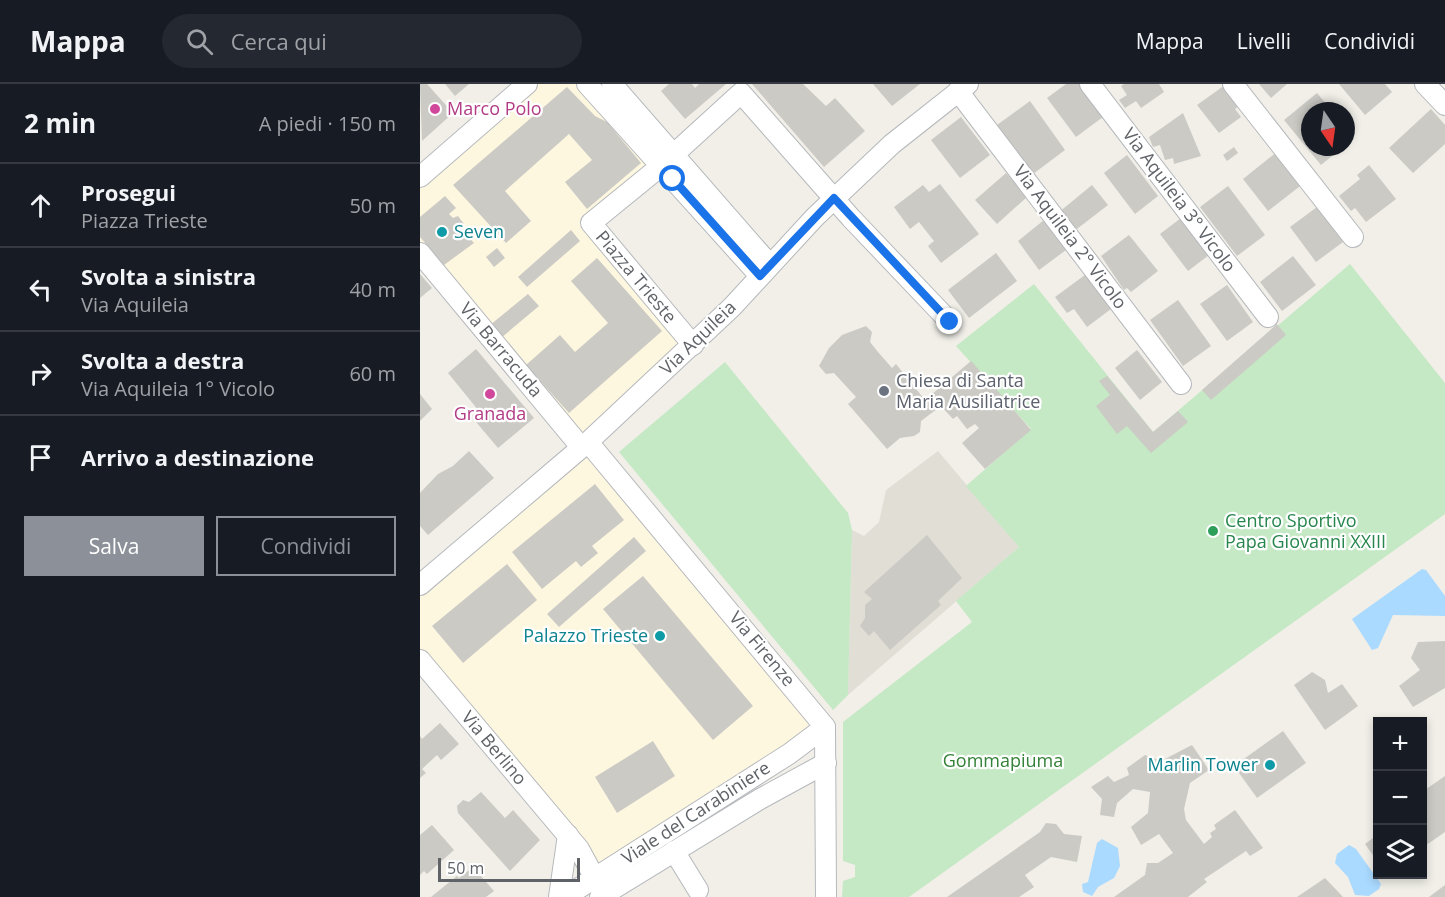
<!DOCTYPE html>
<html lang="it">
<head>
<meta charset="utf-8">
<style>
  :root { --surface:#171b24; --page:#242831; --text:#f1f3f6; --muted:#9ea1a6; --line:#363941; --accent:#8c9099 }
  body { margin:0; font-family:"Open Sans",sans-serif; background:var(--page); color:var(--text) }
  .controls { position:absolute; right:18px; bottom:18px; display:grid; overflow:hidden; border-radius:0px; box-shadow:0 3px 9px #0003 }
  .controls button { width:54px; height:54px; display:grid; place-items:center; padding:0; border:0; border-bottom:2px solid var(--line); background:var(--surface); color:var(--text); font:30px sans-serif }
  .compass { position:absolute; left:881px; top:18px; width:54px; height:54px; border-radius:50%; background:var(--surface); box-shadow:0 3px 9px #0003; rotate:167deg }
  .scale { position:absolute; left:18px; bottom:15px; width:142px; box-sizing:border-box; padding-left:6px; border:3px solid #5f6368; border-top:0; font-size:16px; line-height:21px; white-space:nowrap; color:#5f6368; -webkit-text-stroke:4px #fff; paint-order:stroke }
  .stop { position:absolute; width:18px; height:18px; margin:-14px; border:4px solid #1a73e8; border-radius:50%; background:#fff }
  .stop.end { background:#1a73e8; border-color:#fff; box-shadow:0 2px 6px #0008 }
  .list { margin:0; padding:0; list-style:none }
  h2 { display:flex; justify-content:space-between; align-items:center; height:78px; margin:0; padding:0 24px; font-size:26px }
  h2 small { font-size:20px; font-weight:400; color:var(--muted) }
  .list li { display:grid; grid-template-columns:39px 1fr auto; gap:18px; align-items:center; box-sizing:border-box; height:84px; padding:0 24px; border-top:2px solid var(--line) }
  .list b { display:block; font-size:22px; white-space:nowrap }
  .list p { margin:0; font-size:20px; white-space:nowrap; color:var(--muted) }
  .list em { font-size:20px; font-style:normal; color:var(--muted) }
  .actions { display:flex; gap:12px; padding:18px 24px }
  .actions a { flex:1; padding:14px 0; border:2px solid var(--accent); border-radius:0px; text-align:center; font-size:21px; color:var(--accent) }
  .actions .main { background:var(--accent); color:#fff }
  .icon { flex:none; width:33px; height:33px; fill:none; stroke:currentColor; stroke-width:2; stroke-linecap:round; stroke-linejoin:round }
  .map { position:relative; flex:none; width:1025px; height:813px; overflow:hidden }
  header { display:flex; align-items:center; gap:36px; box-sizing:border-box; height:84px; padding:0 30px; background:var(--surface); border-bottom:2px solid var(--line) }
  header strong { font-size:28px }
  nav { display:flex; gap:33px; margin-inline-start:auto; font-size:21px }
  .search { width:420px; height:54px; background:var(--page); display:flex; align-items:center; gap:15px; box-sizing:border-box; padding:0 21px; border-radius:33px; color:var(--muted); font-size:22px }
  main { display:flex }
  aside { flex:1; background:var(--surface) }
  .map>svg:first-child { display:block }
</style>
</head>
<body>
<header>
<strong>Mappa</strong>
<div class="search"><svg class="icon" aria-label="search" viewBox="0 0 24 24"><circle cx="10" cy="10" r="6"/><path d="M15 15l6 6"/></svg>Cerca qui</div>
<nav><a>Mappa</a><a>Livelli</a><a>Condividi</a></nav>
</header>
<main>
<aside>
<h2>2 min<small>A piedi · 150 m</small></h2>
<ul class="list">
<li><svg class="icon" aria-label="ahead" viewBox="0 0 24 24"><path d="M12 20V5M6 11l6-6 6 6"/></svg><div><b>Prosegui</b><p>Piazza Trieste</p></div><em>50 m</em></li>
<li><svg class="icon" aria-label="left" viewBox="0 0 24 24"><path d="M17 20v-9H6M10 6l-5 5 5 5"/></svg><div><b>Svolta a sinistra</b><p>Via Aquileia</p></div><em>40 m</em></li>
<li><svg class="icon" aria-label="right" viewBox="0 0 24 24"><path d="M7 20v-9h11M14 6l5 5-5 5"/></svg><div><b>Svolta a destra</b><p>Via Aquileia 1° Vicolo</p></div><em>60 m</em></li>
<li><svg class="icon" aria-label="arrive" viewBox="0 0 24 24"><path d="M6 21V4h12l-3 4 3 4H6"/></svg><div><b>Arrivo a destinazione</b></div></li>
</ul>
<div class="actions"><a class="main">Salva</a><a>Condividi</a></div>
</aside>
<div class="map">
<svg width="1025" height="813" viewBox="0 0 1025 813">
  <rect width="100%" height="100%" fill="#f1efe8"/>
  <polygon fill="#fef7e0" points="107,0 167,0 236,76 164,137 269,265 168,358 405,643 176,793 0,577 0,501 161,363 0,169 0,93"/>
  <polygon fill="#e1ded6" points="518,367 599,463 428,611 432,446 444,452 459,438 466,406"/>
  <g fill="#c5e8c5">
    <polygon points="930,180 1025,299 1025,430 489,813 422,813 423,797 435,793 435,781 423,777 423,638 552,538 536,517 599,463 546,402 611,345 536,262 614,200 733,348"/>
    <polygon points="305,278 428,429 432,446 428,611 413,626 199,368"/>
  </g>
  <g fill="#aadaff">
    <polygon points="1002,485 1006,486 1025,512 1025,532 973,531 958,564 952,566 932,535"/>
    <polygon points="682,755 698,764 700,782 694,794 678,803 672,812 663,808 662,800 668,798 677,759"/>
    <polygon points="929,761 936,765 961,800 959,805 949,812 935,811 928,793 915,779 917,770"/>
  </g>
  <g fill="#cccac5">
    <polygon points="0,0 7,0 33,29 2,57"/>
    <polygon points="25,0 49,0 35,12"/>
    <polygon points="249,0 272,0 275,4 279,0 306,0 265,35 241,7"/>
    <polygon points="332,0 383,0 406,22 415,14 445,47 404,83"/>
    <polygon points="453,0 500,0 472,22"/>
    <polygon points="646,0 664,0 687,30 656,53 627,14"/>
    <polygon points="704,0 739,0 744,8 721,24 716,17 705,24 699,16 707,11 701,2"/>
    <polygon points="839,0 867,0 851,14"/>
    <polygon points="919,0 965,0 972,8 945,31"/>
    <polygon points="805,1 820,21 815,25 821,33 799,49 777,21"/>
    <polygon points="147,3 175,32 187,38 221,79 167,125 145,98 172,76 149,50 85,107 111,137 86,159 33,101"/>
    <polygon points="897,9 912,27 890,27 890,63 923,63 901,81 864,36"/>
    <polygon points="610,17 645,66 613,90 577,41"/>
    <polygon points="1011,25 1025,41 1025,60 993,89 969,64"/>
    <polygon points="763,29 781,72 754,80 753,74 745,76 740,61 733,63 729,53"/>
    <polygon points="541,33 570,71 540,94 511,56"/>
    <polygon points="814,63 818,69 807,77 803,71"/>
    <polygon points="858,67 884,99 848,127 823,95"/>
    <polygon points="707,71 738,112 715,130 684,89"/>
    <polygon points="949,81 976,115 946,138 935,124 931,127 919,112 940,95 937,91"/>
    <polygon points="586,89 607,113 577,140 555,116"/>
    <polygon points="520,100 559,150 521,179 508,162 514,157 499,138 490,145 474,123 503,101 509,108"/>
    <polygon points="672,101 688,121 653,148 638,129"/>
    <polygon points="808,102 845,151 817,172 780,123"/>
    <polygon points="25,112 36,124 29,130 33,134 38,132 44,140 39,143 54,159 24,181 0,153 0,133"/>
    <polygon points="897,123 923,158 896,178 870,143"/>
    <polygon points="761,134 789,171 768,187 740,150"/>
    <polygon points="624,136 646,166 619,186 598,157"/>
    <polygon points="151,146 160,157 107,203 98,193"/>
    <polygon points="709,151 738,187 711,208 707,204 704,206 681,172"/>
    <polygon points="77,164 85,174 74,183 66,173"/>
    <polygon points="576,169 597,197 549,234 528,206"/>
    <polygon points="873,172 896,201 862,227 840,198"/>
    <polygon points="177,174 242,247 149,329 106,281 140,251 155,268 188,239 151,197"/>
    <polygon points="669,188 695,222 667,243 654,225 647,229 635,213"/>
    <polygon points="0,190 12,204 0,214"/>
    <polygon points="807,201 833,238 807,257 780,220"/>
    <polygon points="108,210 119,222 81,254 70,241"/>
    <polygon points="758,216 791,262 763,282 730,236"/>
    <polygon points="857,240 866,251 791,316 782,306"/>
    <polygon points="446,242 452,248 450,258 458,268 472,284 476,280 505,316 551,277 584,314 578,319 582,325 588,319 611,346 565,385 542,359 559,344 555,340 547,345 537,332 533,335 521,322 501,337 500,348 494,352 480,354 467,365 428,320 436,313 414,289 406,290 399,282 409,264 422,251"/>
    <polygon points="56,265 114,334 78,364 56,338 63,332 28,289"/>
    <polygon points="717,266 742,298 720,316 695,284"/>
    <polygon points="687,292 733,348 758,327 768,338 731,369 707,342 697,350 676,322 690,311 679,297"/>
    <polygon points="0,310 12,325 0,337"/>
    <polygon points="49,367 74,394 8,451 0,442 0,409 18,390 33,382"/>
    <polygon points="175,400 204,436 172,462 178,469 161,483 156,477 122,505 92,468"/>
    <polygon points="507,451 542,494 518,517 521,521 470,566 454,547 449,552 440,542 445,534 445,521 452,515 444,508"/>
    <polygon points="214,453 226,467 139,543 127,530"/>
    <polygon points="87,480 117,516 43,579 12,542"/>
    <polygon points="223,492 333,622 293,656 183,525"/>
    <polygon points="1025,557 1025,604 993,623 979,602 1000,586 991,574 998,558"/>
    <polygon points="892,588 905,596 908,609 922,600 938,622 905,646 874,601"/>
    <polygon points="20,639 39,660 21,676 17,671 2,685 6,689 0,694 0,652 2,655"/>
    <polygon points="863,647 886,679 837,714 814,682"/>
    <polygon points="233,657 255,692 197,729 175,693"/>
    <polygon points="772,661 789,686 770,699 764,725 766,736 784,760 792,753 790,749 796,745 794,741 815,726 843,764 830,772 826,767 784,795 787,798 768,813 694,813 725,791 727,779 738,779 753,769 739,750 721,761 711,743 728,729 730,708 713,705 697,719 694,733 680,731 682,715 671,703 688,692 694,698 709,691 707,684 725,671 741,677"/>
    <polygon points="1025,692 1025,748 1002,764 1002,708"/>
    <polygon points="61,708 85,734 93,726 120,756 90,787 38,729 37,722 43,716 49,718"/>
    <polygon points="626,739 636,740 644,750 662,752 657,778 631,773 605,791 614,803 599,813 527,813 620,748"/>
    <polygon points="12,741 34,766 7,790 4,787 0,791 0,751"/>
    <polygon points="957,751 957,777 945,760"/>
    <polygon points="53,783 74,807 66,813 11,813 37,792 39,794"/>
    <polygon points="905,794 923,813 877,813"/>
    <polygon points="1025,801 1025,813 1009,813"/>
  </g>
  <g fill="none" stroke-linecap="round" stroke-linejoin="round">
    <defs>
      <g id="minor">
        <polyline points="167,0 340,192"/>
        <polyline points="192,0 350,181"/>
        <polyline points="670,0 848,233"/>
        <polyline points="813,0 933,153"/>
        <polyline points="1005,0 1025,21"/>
        <polyline points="538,7 761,300"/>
        <polyline points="0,93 107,0"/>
        <polyline points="0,169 161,363"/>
        <polyline points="273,261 171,139 241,82 321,9 431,134 530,238"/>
        <polyline points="168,358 405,643 406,813"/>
        <polyline points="0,501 168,358 312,223 395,133 472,60 548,0"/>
        <polyline points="0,576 159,765 185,813"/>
        <polyline points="254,767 278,806"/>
        <polyline points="139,813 148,751"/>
        <polyline points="145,813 369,670 405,643"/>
        <polyline points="180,813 340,715 406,679"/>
      </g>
    </defs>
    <use href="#minor" stroke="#b5b8bc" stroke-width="22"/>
    <use href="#minor" stroke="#fff" stroke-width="20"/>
  </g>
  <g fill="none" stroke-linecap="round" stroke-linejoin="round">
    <polyline stroke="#1a73e8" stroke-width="8" points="253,95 340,192 414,114 530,238"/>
  </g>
  <g fill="#d1479c" stroke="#fff" stroke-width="2">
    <circle cx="15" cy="25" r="6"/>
    <circle cx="70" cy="310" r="6"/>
  </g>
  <g fill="#0f9aa8" stroke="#fff" stroke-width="2">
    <circle cx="22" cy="148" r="6"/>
    <circle cx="240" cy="552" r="6"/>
    <circle cx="850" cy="681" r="6"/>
  </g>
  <circle fill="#6b7280" stroke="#fff" stroke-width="2" cx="464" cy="307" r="6"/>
  <circle fill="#2e9e5b" stroke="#fff" stroke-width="2" cx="793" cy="447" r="6"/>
  <g text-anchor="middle" stroke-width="4.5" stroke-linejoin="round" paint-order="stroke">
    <g font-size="18" fill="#b23c85" stroke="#fff" text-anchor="start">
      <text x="27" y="31">Marco Polo</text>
      <text x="70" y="336" text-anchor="middle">Granada</text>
    </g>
    <g font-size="18" fill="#5f6368" stroke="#fff">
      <text transform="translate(759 116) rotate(53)" y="6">Via Aquileia 3° Vicolo</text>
      <text transform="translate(650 153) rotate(53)" y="6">Via Aquileia 2° Vicolo</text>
      <text transform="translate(216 193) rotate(50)" y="6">Piazza Trieste</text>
      <text transform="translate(278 254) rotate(-44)" y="6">Via Aquileia</text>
      <text transform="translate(81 266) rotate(50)" y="6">Via Barracuda</text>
      <text transform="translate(342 565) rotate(50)" y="6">Via Firenze</text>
      <text transform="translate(74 664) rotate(50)" y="6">Via Berlino</text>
      <text transform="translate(276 729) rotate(-33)" y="6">Viale del Carabiniere</text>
    </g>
    <g font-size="18" fill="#0d838f" stroke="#fff" text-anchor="end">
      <text x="34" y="154" text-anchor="start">Seven</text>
      <text x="228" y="558">Palazzo Trieste</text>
      <text x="838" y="687">Marlin Tower</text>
    </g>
    <g font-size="18" fill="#5b616d" stroke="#fff" text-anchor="start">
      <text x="476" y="303">Chiesa di Santa<tspan x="476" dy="21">Maria Ausiliatrice</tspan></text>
    </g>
    <g font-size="18" fill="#27864d" stroke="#fff" text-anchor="start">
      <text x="805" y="443">Centro Sportivo<tspan x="805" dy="21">Papa Giovanni XXIII</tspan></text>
    </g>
    <g font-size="18" fill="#348238" stroke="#fff">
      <text x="583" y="683">Gommapiuma</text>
    </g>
  </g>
</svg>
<div class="controls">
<button>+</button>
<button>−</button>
<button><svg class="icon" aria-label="layers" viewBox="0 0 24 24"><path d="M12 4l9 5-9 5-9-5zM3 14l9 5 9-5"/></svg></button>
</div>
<svg class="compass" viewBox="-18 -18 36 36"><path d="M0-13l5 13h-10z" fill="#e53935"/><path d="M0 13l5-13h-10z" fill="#9ea1a6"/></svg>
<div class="scale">50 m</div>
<div class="stop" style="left:253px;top:95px"></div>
<div class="stop end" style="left:530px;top:238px"></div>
</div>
</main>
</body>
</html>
